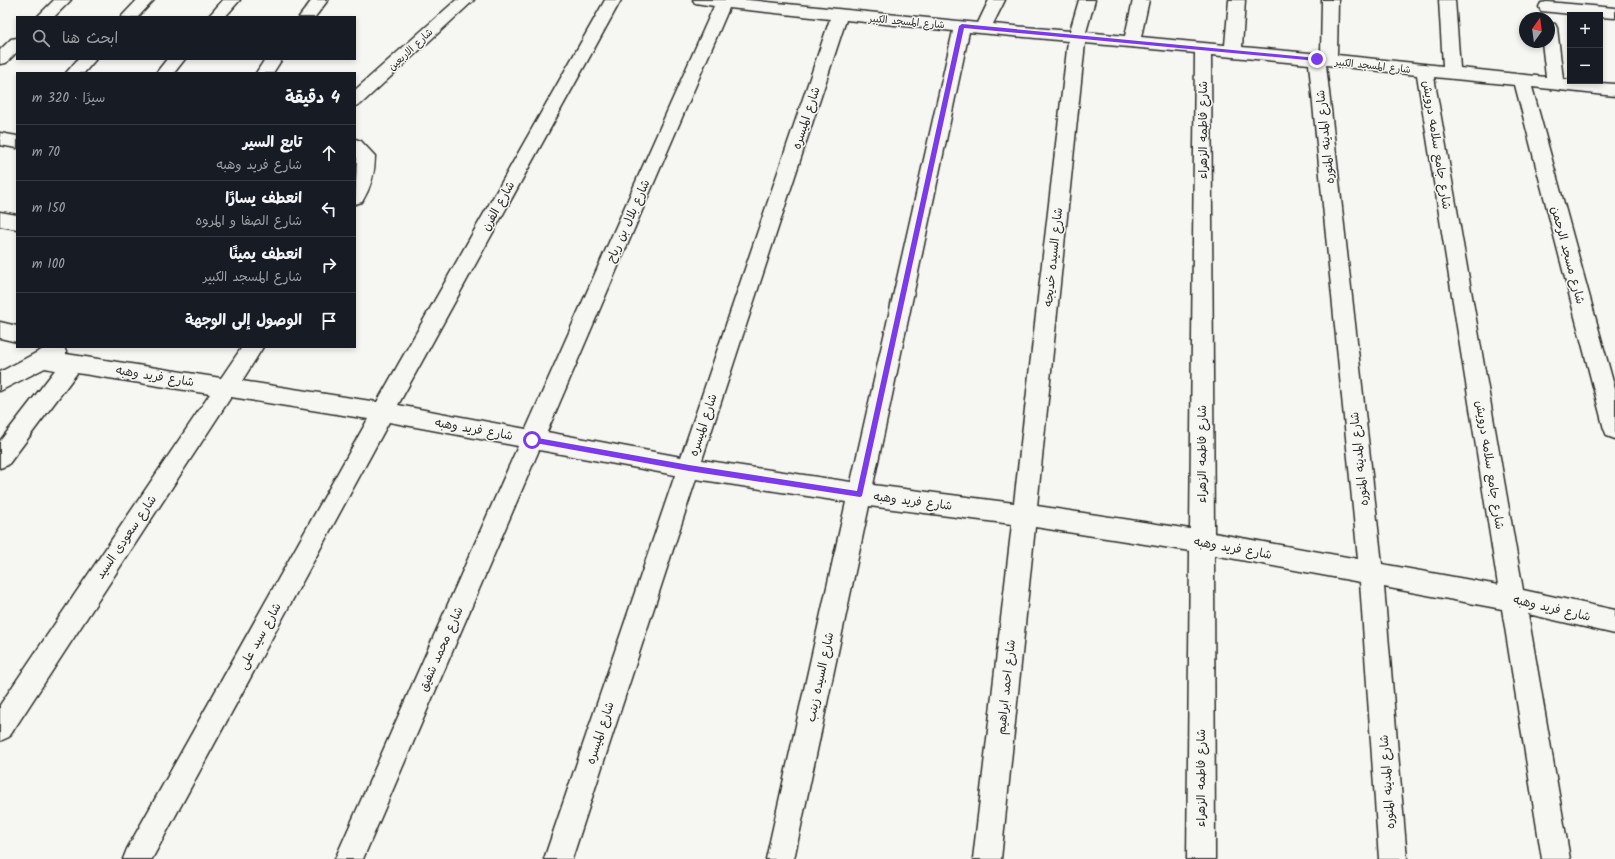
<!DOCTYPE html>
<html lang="ar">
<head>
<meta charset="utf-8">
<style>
  :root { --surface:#171b24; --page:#20242c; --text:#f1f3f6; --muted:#9ea1a6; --line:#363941 }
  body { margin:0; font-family:Kalam,"Playpen Sans Arabic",sans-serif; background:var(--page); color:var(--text); direction:rtl }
  .controls { position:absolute; right:12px; top:12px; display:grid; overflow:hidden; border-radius:0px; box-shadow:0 2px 6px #0003 }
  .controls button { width:36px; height:36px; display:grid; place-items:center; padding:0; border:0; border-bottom:1px solid var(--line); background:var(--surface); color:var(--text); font:20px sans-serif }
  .compass { position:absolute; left:1519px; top:12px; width:36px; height:36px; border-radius:50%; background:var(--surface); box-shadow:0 2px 6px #0003; rotate:14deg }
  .stop { position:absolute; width:12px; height:12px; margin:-9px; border:3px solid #7c3aed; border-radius:50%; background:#fff }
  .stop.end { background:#7c3aed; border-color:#fff; box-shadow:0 1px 4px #0008 }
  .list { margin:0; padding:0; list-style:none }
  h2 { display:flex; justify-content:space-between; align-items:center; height:52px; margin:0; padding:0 16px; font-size:17px }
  h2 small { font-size:13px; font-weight:400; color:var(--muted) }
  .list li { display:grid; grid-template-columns:26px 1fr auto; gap:12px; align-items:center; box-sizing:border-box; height:56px; padding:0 16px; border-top:1px solid var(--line) }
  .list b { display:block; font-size:15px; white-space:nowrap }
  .list p { margin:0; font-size:13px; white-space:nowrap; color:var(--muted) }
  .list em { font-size:13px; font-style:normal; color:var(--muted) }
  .icon { flex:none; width:22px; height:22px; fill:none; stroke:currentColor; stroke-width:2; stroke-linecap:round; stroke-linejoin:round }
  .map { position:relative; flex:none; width:1615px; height:859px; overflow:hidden; direction:ltr }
  .search { position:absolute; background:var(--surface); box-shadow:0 2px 6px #0003; left:16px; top:16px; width:340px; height:44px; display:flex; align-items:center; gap:10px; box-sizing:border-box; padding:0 14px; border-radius:0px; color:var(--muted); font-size:15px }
  .panel { position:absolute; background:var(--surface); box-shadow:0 2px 6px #0003; left:16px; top:72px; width:340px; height:276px; border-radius:0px; direction:rtl }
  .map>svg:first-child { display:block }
</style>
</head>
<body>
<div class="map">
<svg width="1615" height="859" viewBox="0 0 1615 859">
  <rect width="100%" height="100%" fill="#f6f6f2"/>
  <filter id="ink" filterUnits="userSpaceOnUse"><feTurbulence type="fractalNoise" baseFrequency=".025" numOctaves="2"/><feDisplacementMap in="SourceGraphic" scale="8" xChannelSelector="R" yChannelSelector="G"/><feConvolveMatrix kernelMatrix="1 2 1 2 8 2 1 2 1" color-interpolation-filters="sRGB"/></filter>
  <g filter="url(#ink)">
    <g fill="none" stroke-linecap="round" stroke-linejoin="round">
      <defs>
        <g id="minor">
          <polygon points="54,0 71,0 54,17 37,17"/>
          <polygon points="137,0 154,0 138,17 121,17"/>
          <polygon points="223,0 240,0 225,17 208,17"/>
          <polygon points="312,0 328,0 315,17 299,17"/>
          <polygon points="456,0 474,0 361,104 355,106 355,90"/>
          <path d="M605 0H621L398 405 526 429 714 6 695 3 693 0H748L978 23 989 0H1005L993 24 1070 31 1079 0H1095L1086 32 1125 36 1133 0H1149L1141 37 1225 45 1229 0H1245L1242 47 1321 54 1322 0H1338L1337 55 1443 66 1439 0H1455L1460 68 1546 77 1542 42H1549V23L1555 24 1557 28 1563 79 1570 80V81L1615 84V96L1532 87 1615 389V439L1607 436 1604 429 1515 85 1434 77 1523 590 1615 610V634L1528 614 1570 859H1542L1502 609 1384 587 1407 859H1379L1360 582 1214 555 1215 859H1187L1190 551 1035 527 1001 859H973L1012 524 869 506 794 859H766L846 502 696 479 572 859H544L675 475 539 450 363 859H335L518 446 389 422 152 859H123L127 849 368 419 231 397 9 737 0 741V705L210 394 77 373 8 465 0 468V441L55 370 45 368 0 391V372L47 347H64L66 352V354L221 378 242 347H263L242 381 377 402ZM729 8 830 19 681 457 547 432ZM846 20 953 31 851 482 702 460ZM969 32 1068 41 1014 503 873 485ZM1085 43 1195 53 1190 529 1037 506ZM1211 55 1309 64 1358 559 1214 533ZM1326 65 1417 75 1498 585 1382 564Z"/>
          <polygon points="1547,2 1615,8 1615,18 1600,17 1600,15 1581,15 1541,11 1539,7 1541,3"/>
          <polygon points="17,38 17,52 6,63 0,64 0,50 11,39"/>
          <polygon points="78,59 96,59 84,73 66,73"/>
          <polygon points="167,59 185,59 174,73 156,73"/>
          <polygon points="265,59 282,59 273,73 256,73"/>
          <polygon points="0,133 17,136 17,148 0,145"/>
          <path d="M355 139 361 141 375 156C375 174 371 187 362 202L355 204 357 158 355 156Z"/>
          <polygon points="0,212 17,215 17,229 0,226"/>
          <polygon points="0,322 17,326 17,342 0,338"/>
        </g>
      </defs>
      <use href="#minor" stroke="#2b2b2b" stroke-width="3"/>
      <use href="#minor" fill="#f6f6f2" fill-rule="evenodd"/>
    </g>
  </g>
  <polygon fill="#7c3aed" points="962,24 1317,58 1319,59 1317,61 964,28 862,496 860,497 689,471 530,442 529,440 532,437 689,465 857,491 959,26"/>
  <g text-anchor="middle" stroke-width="3" stroke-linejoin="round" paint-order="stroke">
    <g font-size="10" fill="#2b2b2b" stroke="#f6f6f2">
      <text transform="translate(907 21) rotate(5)" y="4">شارع المسجد الكبير</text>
      <text transform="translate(410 49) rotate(-43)" y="4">شارع الاربعين</text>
      <text transform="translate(1373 65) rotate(6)" y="4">شارع المسجد الكبير</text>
    </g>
    <g font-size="12" fill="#2b2b2b" stroke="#f6f6f2">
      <text transform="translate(806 118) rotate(-72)" y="4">شارع الميسره</text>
      <text transform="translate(1203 130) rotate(-90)" y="4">شارع فاطمه الزهراء</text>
      <text transform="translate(1325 137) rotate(-96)" y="4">شارع المدينه المنوره</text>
      <text transform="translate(1437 145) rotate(81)" y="4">شارع جامع سلامه درويش</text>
      <text transform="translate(498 206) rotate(-61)" y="4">شارع الفرن</text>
      <text transform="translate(628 221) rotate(-66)" y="4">شارع بلال بن رباح</text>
      <text transform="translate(1568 255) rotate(75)" y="4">شارع مسجد الرحمن</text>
      <text transform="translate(1053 257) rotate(-84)" y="4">شارع السيده خديجه</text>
      <text transform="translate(155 376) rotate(9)" y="4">شارع فريد وهبه</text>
      <text transform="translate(703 425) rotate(-72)" y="4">شارع الميسره</text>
      <text transform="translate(474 429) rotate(10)" y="4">شارع فريد وهبه</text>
      <text transform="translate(1202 454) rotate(-90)" y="4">شارع فاطمه الزهراء</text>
      <text transform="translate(1359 459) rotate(-96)" y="4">شارع المدينه المنوره</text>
      <text transform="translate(1490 465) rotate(81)" y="4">شارع جامع سلامه درويش</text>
      <text transform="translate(913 501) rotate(7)" y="4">شارع فريد وهبه</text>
      <text transform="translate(126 537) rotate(-56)" y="4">شارع سعودى السيد</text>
      <text transform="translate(1233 548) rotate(10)" y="4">شارع فريد وهبه</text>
      <text transform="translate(1552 608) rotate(13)" y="4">شارع فريد وهبه</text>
      <text transform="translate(260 636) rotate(-61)" y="4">شارع سيد على</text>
      <text transform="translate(441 649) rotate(-66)" y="4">شارع محمد شفيق</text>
      <text transform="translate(820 677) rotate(-78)" y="4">شارع السيده زينب</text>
      <text transform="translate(1006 687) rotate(-84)" y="4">شارع احمد ابراهيم</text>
      <text transform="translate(600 733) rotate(-72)" y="4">شارع الميسره</text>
      <text transform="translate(1201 778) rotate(-90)" y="4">شارع فاطمه الزهراء</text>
      <text transform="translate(1387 782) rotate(-94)" y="4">شارع المدينه المنوره</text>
    </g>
  </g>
</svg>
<div class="controls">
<button>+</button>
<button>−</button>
</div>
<svg class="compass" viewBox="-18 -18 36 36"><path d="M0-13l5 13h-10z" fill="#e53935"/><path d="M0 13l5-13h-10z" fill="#9ea1a6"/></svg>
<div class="stop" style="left:532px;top:440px"></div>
<div class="stop end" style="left:1317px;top:59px"></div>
<div class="search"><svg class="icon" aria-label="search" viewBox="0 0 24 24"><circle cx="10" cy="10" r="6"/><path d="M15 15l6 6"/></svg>ابحث هنا</div>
<section class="panel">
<h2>4 دقيقة<small>سيرًا · 320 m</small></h2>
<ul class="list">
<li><svg class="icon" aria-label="ahead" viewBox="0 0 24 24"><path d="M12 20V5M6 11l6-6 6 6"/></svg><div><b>تابع السير</b><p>شارع فريد وهبه</p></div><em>70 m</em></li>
<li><svg class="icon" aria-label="left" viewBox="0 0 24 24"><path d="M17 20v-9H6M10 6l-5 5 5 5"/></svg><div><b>انعطف يسارًا</b><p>شارع الصفا و المروه</p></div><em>150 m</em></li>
<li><svg class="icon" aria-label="right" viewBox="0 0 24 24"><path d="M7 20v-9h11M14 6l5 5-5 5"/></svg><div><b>انعطف يمينًا</b><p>شارع المسجد الكبير</p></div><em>100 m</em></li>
<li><svg class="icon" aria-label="arrive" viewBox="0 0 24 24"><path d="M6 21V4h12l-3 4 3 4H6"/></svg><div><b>الوصول إلى الوجهة</b></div></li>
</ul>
</section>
</div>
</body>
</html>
